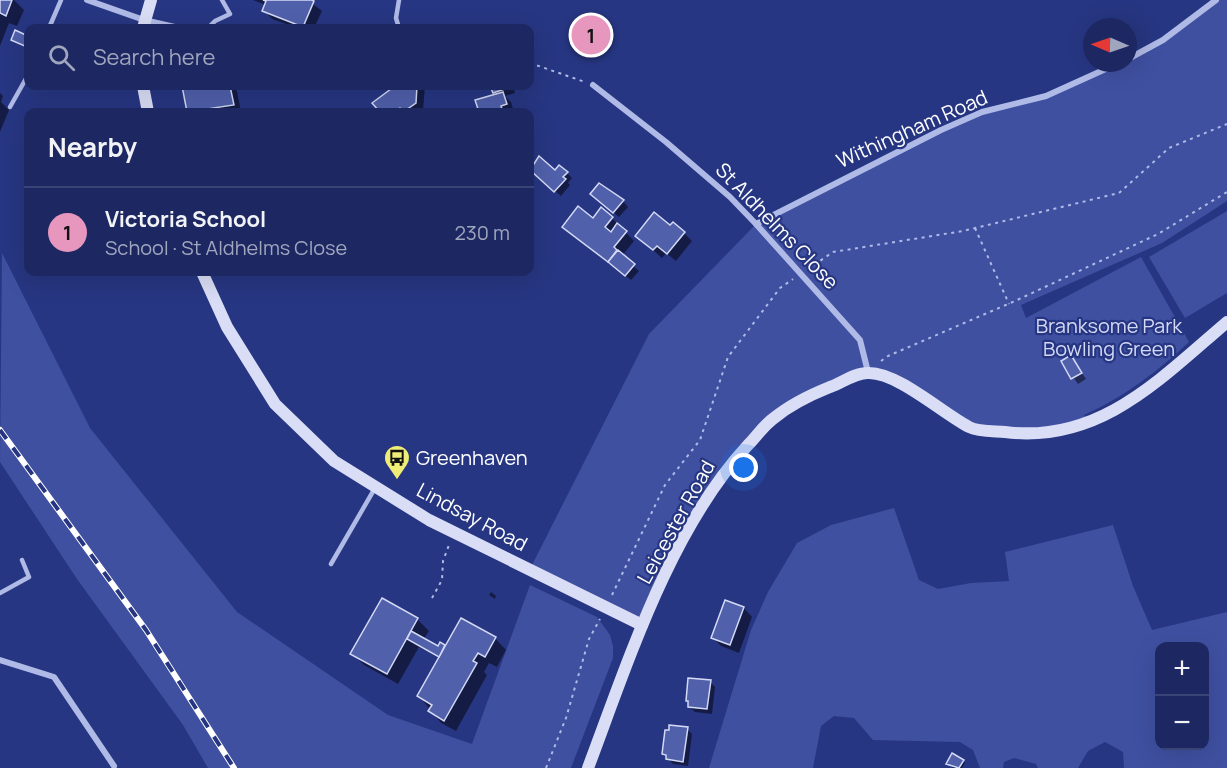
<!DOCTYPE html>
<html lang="en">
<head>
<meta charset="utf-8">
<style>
  :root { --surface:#1d2862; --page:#2a346b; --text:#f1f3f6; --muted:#a0a6be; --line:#3b4477; --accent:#e797bd }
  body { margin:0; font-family:Manrope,sans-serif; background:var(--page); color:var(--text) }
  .controls { position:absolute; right:18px; bottom:18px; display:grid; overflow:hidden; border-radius:12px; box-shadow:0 6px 24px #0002 }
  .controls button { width:54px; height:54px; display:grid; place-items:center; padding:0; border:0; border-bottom:2px solid var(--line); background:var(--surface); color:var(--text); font:30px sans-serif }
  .compass { position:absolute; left:1083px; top:18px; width:54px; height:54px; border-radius:50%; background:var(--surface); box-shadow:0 6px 24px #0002; rotate:272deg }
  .you { position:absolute; left:744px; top:468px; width:21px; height:21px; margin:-15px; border:4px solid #fff; border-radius:50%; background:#1a73e8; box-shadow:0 0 0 9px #1a73e833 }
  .badge { display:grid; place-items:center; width:39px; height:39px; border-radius:50%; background:var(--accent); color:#111; font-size:20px; font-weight:700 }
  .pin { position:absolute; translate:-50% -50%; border:3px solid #fff; box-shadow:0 2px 6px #0006 }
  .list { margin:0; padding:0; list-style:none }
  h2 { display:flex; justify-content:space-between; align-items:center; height:78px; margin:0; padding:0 24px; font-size:26px }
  h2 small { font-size:20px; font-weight:400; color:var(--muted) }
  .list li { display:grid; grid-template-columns:39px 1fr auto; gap:18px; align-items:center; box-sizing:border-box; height:90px; padding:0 24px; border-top:2px solid var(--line) }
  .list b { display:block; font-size:22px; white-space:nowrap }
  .list p { margin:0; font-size:20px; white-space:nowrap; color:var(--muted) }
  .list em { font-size:20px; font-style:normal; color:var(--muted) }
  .icon { flex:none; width:33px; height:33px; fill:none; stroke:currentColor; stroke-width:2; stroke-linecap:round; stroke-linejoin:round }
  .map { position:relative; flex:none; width:1227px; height:768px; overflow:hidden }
  .search { position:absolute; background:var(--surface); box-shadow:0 6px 24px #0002; left:24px; top:24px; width:510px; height:66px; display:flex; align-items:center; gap:15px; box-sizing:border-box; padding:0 21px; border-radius:12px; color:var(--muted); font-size:22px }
  .panel { position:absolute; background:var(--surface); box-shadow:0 6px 24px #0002; left:24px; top:108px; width:510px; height:168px; border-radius:12px }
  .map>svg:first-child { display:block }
</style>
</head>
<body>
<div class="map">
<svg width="1227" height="768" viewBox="0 0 1227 768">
  <rect width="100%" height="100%" fill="#273682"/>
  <g fill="#3f50a1" fill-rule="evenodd">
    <path d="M1216 0H1227V201L1162 243 1021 305 1026 318 1141 257 1189 342C1157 372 1124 397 1084 415L1088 422 1062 430 972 428 868 372 773 418 723 472 642 625 530 569 649 334 756 224 982 112 1046 96 1119 63H1128V59L1163 40Z"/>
    <polygon points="1227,211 1227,293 1185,318 1149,257"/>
    <polygon points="2,253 90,428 237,612 388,715 472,744 530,585 597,617 610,635 613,646 613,658 571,768 208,768 183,725 77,579 0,462"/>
    <path d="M894 508 919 580 938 589 971 583 1009 581 1005 552 1113 525 1133 586 1152 630 1227 612V768H1124L1123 752 1105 742 1088 751 1078 768H1038L1036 764 1014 758 1004 762 1003 768H980L973 750 960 742 873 740 854 718 834 716 821 726 813 768H709L751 630 768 592 797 543 831 525ZM1204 646V746H1160V646Z"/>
  </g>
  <g fill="#0007">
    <polygon points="0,0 14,0 24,10 17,26 9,23 0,46"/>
    <polygon points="253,0 308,0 322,11 314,28 297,28 272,19 264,10 266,5"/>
    <polygon points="184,86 231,86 237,91 241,112 189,112"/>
    <polygon points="397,86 425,86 423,111 381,112 375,104"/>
    <polygon points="492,86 513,86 515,93 505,96 511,102 514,112 480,112 477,101 497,95"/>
    <polygon points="0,93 3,96 1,102 9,110 0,132"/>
    <polygon points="540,158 555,172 567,173 572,178 568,183 570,185 561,196 530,169"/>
    <polygon points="597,199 623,201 628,207 619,217"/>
    <polygon points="612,218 634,241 622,256 639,271 631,280 573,235 593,220"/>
    <polygon points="671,228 684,233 692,241 676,261 666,253 662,258 637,236"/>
    <polygon points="1071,357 1086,379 1078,384 1063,362"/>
    <polygon points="491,592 496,596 495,599 489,595"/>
    <polygon points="726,602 744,608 752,617 739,653 721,646 713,638"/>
    <polygon points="417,619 429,631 423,640 438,648 495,638 506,650 497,667 489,663 484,672 487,675 456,731 441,723 419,696 440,658 419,647 398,684 364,665 352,653"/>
    <polygon points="710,682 715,687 712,714 695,712 689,707"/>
    <polygon points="687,729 692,734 688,766 673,764 663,753"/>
    <polygon points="963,761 965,763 962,768 953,768 948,764"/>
  </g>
  <g fill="#5060ab" stroke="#d3d9f5" stroke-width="1.5">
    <polygon points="0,0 12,0 6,16 0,13"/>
    <polygon points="263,0 312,0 314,1 303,27 262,11 266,1"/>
    <polygon points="15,30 28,36 27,47 11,40"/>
    <polygon points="182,86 230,86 234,105 187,112"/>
    <polygon points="395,86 417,86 416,103 403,112 400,108 394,112 380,112 372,103"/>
    <polygon points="490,86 510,86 511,87 493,93"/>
    <polygon points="503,92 507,104 501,106 503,112 479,112 475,100"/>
    <polygon points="539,156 555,170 559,165 568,172 563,177 566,179 554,192 530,170"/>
    <polygon points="599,183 624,200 613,213 590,194"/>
    <polygon points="578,206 593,218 601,207 613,217 605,227 611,232 617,223 627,231 614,247 617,250 608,262 562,227"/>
    <polygon points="654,212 670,225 673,222 685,232 667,254 657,246 653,250 635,236"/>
    <polygon points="618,250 635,264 625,276 608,262"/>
    <polygon points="1071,355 1082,373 1071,379 1061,361"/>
    <polygon points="382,598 418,618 387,674 350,654"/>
    <polygon points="725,600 744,607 730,645 711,638"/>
    <polygon points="461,618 496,637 485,657 478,653 473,661 477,663 444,721 428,711 432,705 417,696"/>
    <polygon points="411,631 438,646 440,642 445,645 439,657 407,639"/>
    <polygon points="688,678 711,680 707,709 688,707 688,701 686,701"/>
    <polygon points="669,725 688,727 683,762 666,759 666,755 662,754 665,730 669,730"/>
    <polygon points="952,753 964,760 959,768 946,764"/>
  </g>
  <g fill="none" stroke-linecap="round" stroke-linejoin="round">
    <g stroke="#b0bae7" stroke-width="2" stroke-dasharray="3 4.5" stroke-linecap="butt">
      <polyline points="530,63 585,82"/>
      <polyline points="975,228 1009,304"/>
      <polyline points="808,269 833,252 963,231 1119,193 1169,148 1227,124"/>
      <polyline points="881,361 888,356 1015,301 1158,234 1227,192"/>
      <polyline points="612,595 665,485 700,440 728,357 780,288 793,279"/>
      <polyline points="432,598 442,580 443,561 449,545"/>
      <polyline points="546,768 566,718 589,639 600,619"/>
    </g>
    <g stroke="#b0bae7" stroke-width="4.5">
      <polyline points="49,28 61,0"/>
      <polyline points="208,28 215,21 230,14 222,0"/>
      <polyline points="399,28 396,18 399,0"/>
      <polyline points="10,107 28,75"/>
      <polyline points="331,564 375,488"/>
      <polyline points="0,593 29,577 22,560"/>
    </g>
    <g stroke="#b0bae7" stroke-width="6">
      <polyline points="87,0 144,20 179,28"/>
      <polyline points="1128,59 1163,40 1216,0"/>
      <polyline points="593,85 666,142 730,197 756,224 860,340 868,372"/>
      <polyline points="756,224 941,130 982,112 1046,96 1119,63"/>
      <polyline points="0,660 54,677 114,766"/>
    </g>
    <g stroke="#d9def6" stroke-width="12">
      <polyline points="143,28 151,0"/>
      <polyline points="143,86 148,112"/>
      <polyline points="202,272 227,327 275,404 334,461 429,520 642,625"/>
      <path d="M588 768C628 662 670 529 748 445 757 436 764 425 774 418 790 405 810 395 830 387 841 383 857 372 869 373 898 373 941 412 969 427 979 432 994 431 1005 432 1100 444 1161 378 1227 322"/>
    </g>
    <defs>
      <polyline id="rail" points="0,430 146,630 234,768"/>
    </defs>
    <use href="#rail" stroke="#fff" stroke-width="6"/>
    <use href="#rail" stroke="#273682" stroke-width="4" stroke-dasharray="11" stroke-linecap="butt"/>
  </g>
  <defs>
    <symbol id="bus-pin" viewBox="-11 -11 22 30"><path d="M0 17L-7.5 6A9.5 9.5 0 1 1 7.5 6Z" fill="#efed75" stroke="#273682"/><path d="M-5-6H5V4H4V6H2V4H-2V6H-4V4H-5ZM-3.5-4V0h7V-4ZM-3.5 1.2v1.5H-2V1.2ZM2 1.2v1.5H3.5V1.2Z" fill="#111"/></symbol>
  </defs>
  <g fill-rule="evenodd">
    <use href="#bus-pin" x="382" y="443" width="30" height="40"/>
  </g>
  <g text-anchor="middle" stroke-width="4.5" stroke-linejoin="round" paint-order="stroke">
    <g font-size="20" fill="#fff" stroke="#273682">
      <text transform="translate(912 129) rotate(-24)" y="7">Withingham Road</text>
      <text transform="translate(777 226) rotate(46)" y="7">St Aldhelms Close</text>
      <text transform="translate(472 517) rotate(28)" y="7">Lindsay Road</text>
      <text transform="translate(676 522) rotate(-61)" y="7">Leicester Road</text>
    </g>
    <g font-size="20" fill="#d3d9f5" stroke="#273682">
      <text x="1109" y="333">Branksome Park<tspan x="1109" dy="23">Bowling Green</tspan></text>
    </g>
    <g font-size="20" fill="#fff" stroke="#273682" text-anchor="start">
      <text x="416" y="465">Greenhaven</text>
    </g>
  </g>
</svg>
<div class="controls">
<button>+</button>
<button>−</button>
</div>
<svg class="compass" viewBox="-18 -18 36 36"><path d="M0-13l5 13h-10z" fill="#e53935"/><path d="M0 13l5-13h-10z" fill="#a0a6be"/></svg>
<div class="you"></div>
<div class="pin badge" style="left:591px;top:35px">1</div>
<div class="search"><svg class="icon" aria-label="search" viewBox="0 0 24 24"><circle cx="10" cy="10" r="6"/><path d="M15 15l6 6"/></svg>Search here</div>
<section class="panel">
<h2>Nearby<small></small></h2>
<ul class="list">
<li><span class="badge">1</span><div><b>Victoria School</b><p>School · St Aldhelms Close</p></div><em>230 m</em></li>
</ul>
</section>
</div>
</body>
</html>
